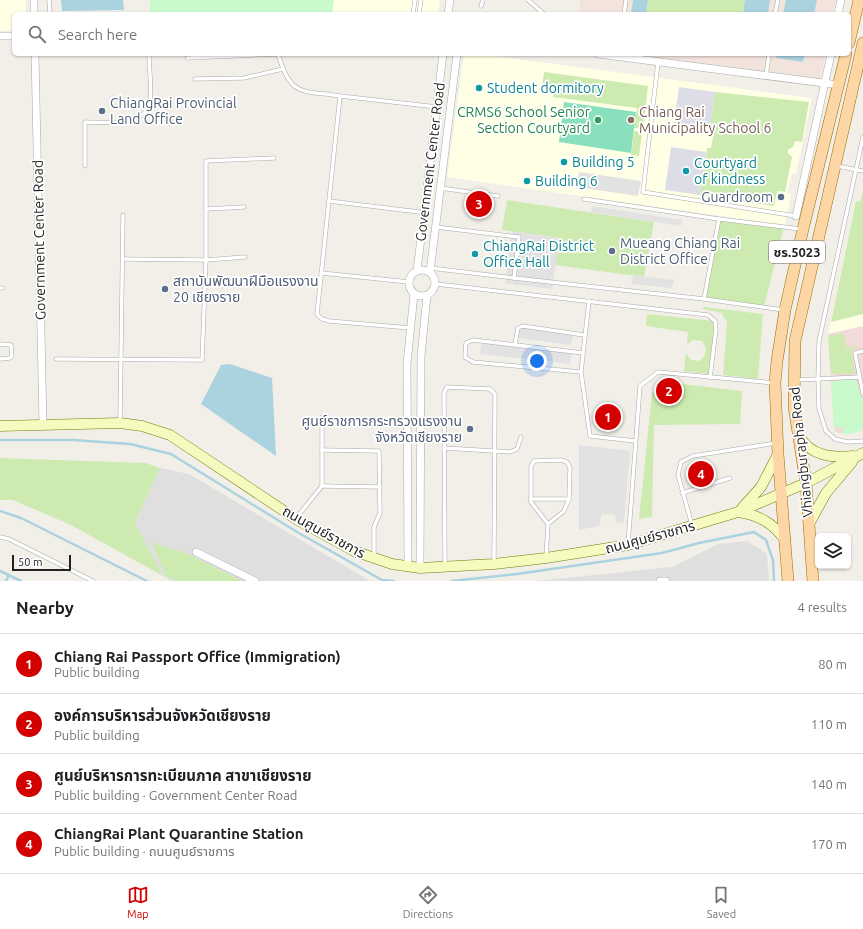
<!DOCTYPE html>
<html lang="en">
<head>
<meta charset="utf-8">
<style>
  :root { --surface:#fff; --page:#f2f2f2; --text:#202124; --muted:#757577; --line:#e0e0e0; --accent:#d40000 }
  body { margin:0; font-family:Ubuntu,"Noto Sans Thai",sans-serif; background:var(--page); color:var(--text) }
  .controls { position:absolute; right:12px; bottom:12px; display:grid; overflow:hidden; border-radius:6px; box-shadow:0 1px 3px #0004 }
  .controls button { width:36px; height:36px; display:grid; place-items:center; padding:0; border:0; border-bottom:1px solid var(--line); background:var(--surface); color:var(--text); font:20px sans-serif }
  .scale { position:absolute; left:12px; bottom:10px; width:59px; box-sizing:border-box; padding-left:4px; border:2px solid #222; border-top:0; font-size:11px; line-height:14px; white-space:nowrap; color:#222; -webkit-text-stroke:3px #fff; paint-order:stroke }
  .you { position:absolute; left:537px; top:361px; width:14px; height:14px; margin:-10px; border:3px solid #fff; border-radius:50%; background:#1a73e8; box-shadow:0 0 0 6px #1a73e833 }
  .badge { display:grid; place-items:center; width:26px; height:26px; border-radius:50%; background:var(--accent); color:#fff; font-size:13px; font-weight:700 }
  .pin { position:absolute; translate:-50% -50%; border:2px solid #fff; box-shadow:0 1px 4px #0006 }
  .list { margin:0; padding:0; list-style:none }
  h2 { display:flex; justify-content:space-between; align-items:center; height:52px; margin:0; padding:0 16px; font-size:17px }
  h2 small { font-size:13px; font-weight:400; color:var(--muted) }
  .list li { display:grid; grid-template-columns:26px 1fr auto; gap:12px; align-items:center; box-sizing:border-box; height:60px; padding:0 16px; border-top:1px solid var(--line) }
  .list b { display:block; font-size:15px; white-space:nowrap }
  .list p { margin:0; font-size:13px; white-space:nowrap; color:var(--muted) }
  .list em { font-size:13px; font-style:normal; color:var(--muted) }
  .icon { flex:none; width:22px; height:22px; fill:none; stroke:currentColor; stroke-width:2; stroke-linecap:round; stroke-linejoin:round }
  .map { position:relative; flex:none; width:863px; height:581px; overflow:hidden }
  .search { position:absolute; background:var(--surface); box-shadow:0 1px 3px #0004; left:12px; right:12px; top:12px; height:44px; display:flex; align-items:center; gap:10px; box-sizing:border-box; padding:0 14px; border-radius:6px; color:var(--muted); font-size:15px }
  .sheet { height:292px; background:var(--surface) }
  nav { display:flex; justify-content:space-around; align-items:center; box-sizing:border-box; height:56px; border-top:1px solid var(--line); background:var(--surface); font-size:11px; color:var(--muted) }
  nav a { display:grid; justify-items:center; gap:2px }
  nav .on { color:var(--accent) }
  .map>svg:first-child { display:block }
</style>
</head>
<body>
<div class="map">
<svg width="863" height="581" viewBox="0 0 863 581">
  <rect width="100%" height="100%" fill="#f2efe9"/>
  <g fill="#e0dfdf">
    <polygon points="160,468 189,474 370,581 172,581 163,576 135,524"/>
    <polygon points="747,541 767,554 769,581 536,581 672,567 718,544"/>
  </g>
  <polygon fill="#f2dad9" points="863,326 863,430 850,434 842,434 836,432 834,428 828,334"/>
  <g fill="#ffffe5">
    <polygon points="0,0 26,0 26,14 14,14 14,30 0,31"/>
    <polygon points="333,0 440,0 438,14 332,14"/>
    <polygon points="464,54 479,54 812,98 796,174 792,173 787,193 791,194 785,225 447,177"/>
    <polygon points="863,190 863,326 828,334 856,201 860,202"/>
  </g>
  <g fill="#f3e3dd">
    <polygon points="580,0 836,0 833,14 579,14"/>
    <polygon points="621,54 825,54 820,81"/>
  </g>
  <g fill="#cdebb0">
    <polygon points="648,0 745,0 743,14 646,14"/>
    <polygon points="544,72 648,86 643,129 634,128 637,108 553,97 554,88 542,87"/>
    <polygon points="715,92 809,102 802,142 795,141 793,147 788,150 788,153 792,157 785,192 777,191 774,206 700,195 707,148 711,148 714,132 709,132"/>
    <polygon points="634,131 642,132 639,156 631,155"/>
    <polygon points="863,190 863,314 831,322 856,201 860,202"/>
    <polygon points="507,200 654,222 644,277 555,265 559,238 502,230"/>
    <polygon points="719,219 784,227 764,307 704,299"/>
    <polygon points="704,307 763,314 758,379 723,375 727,323 722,313 703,309"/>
    <polygon points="647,314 715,321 716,329 710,374 684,371 686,353 691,360 700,361 705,355 706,348 702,341 693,340 687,345 688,332 646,326"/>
    <polygon points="843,333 847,348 859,346 859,347 851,349 855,372 854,374 831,374 828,336"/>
    <polygon points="665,382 742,391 740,424 654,425 652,517 639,519 652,393"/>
    <polygon points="0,458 146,463 160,468 135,523 163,576 71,525 13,500 0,500"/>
    <polygon points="152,543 186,553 242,581 177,581 166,576"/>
  </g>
  <g fill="#c8facc">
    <polygon points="150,0 334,0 332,14 279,12 150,14"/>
    <polygon points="853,378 855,379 863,400 863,430 850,434 842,434 843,427 834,428 831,382"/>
  </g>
  <polygon fill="#88e0be" points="564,102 636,112 631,153 559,142"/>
  <g fill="#e2e2e2">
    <polygon points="579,172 641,181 638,196 577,187"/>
    <polygon points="592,206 682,220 681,226 591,212"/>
    <polygon points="512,231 560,238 552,289 505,283"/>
    <polygon points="633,275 674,280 672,288 632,284"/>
    <polygon points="520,327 574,333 571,345 519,338"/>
    <polygon points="482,341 572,353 570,364 480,354"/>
    <polygon points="579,445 630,451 624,522 616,523 615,515 602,514 599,526 579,530"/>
  </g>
  <g fill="#dddde8">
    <polygon points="679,87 715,92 710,128 674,123"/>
    <polygon points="671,147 706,152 700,195 665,190"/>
  </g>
  <g fill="#aad3df">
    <polygon points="61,0 123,0 124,10 62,11"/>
    <polygon points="633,0 648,0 646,14 631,14"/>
    <polygon points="745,0 770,0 768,14 743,14"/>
    <polygon points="786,0 817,0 814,14 783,14"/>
    <polygon points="777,54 805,54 803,62 776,58"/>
    <polygon points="230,364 272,378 276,456 201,404 221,365"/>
  </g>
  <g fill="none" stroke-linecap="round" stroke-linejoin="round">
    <g stroke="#aad3df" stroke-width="2.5">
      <polyline points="0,440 73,440 130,444 171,454 297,532 382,580 394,581"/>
      <polyline points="0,511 21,518 147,581"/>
      <polyline points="0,571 21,581"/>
      <polyline points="6,581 9,575"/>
      <polyline points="452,581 517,574 662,553 699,543 754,532 766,540 773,560 774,581"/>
    </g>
    <defs>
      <g id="lane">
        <polyline points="49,0 50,14"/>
        <polyline points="528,0 544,14"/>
        <polyline points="481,6 483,0"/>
        <polyline points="413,14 415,0"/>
        <polyline points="419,14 421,0"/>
        <polyline points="624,14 626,0"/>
        <polyline points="775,14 778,0"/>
        <path d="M278 54C291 97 300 90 340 96L317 314 322 319 329 321 410 328"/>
        <polyline points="187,58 278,54"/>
        <polyline points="658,62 643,192 796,216"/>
        <polyline points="766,76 769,54"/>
        <polyline points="195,79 244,78 283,69"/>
        <polyline points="340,96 437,107"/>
        <polyline points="863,137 819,341 818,379 819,409 826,431 835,439 848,442 863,441"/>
        <path d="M85 166V122C104 122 146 128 150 101 152 86 149 69 149 54"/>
        <polyline points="837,166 863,171"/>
        <polyline points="440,188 498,196"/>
        <polyline points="584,199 719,219 704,299 784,310"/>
        <polyline points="329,201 419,212"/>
        <polyline points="206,209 244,207"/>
        <polyline points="719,219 801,229"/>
        <polyline points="436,227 519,237 514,278 704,299"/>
        <polyline points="123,259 206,260 245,257"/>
        <polyline points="430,268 514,278"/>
        <polyline points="321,273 409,282"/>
        <polyline points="436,284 708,315 715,321 716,329 710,378"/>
        <polyline points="0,288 3,288"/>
        <polyline points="0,344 11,345 12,356 10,358 0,359"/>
        <polyline points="515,344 518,328 523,326 584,335"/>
        <polyline points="863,351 855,353 863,394"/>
        <polyline points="583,353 473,340 466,343 465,357 473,362 581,372 589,301"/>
        <polyline points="56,359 202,360 206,260 206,161 274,158"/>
        <polyline points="581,372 590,436 635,441"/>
        <polyline points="796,380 859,377"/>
        <polyline points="120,422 123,215"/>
        <polyline points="444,448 510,452 517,449 521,437"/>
        <polyline points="322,450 379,451 380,513 374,527 374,557"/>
        <polyline points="322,486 380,487"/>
        <polyline points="682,493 730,478"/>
        <polyline points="530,499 569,499 564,511 548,524 546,558"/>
        <polyline points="297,517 322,486 322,417"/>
        <polyline points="548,524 531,502 531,466 534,461 561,460 567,462 570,468 569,499"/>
        <polyline points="692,525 678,475 681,462 693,456 776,443"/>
        <polyline points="0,537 9,539 93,581"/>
        <polyline points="628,544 640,386 658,372 774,383"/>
        <polyline points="445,565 444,393 447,387 490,389 495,394 494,562"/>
      </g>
      <g id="street">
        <polyline points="34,0 34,14"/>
        <polyline points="448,14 450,0"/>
        <polyline points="838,14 841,0"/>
        <polyline points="0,36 14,36"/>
        <polyline points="35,54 43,425"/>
        <polyline points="598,54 839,85"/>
        <polyline points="796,216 831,54"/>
        <circle cx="422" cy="283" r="13"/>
        <polyline points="417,271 443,54"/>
        <polyline points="430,272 457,54"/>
        <polyline points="196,552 255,581"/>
        <polyline points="408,567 407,364 414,294"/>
        <polyline points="420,568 421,356 427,296"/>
        <polyline points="660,581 666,581"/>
      </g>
      <g id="secondary">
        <polyline points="0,426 120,423 142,426 170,435 296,519 354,551 392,564 420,568 494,564 546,558 628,545 738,512 806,483 863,453"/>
        <path d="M799 436C811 456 831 458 853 456"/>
        <polyline points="742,508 761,487 778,454"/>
        <path d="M738 512C759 515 773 523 785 540"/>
        <polyline points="809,524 826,493 852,462"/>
      </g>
      <g id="primary">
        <polyline points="849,43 859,0"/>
        <polyline points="788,581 778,454 775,383 777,361 785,310 803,229 846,54"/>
        <polyline points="813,581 806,483 794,407 795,341 863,43"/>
      </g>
    </defs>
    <use href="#lane" stroke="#a9a9a9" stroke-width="4.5"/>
    <use href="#street" stroke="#a9a9a9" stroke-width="8"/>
    <use href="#secondary" stroke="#707d05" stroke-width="11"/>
    <use href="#primary" stroke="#a06b00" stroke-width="12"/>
    <use href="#lane" stroke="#fff" stroke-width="3.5"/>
    <use href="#street" stroke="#fff" stroke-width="7"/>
    <use href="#secondary" stroke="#f7fabf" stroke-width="10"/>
    <use href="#primary" stroke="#fcd6a4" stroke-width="11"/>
  </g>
  <g fill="#0f9aa8" stroke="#fff" stroke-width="1.5">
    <circle cx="479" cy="88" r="4"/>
    <circle cx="564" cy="162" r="4"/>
    <circle cx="686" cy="171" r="4"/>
    <circle cx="527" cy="181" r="4"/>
    <circle cx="475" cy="254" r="4"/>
  </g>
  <g fill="#5c6f8a" stroke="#fff" stroke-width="1.5">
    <circle cx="102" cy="111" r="4"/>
    <circle cx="781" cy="197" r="4"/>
    <circle cx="612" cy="251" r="4"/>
    <circle cx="165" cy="289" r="4"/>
    <circle cx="470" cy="429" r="4"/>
  </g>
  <circle fill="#2e9e5b" stroke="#fff" stroke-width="1.5" cx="598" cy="120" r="4"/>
  <circle fill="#8d6e63" stroke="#fff" stroke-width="1.5" cx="631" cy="120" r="4"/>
  <g text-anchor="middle" stroke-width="3.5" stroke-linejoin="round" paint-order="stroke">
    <rect fill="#fff" stroke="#646464" stroke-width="1" x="769" y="241" width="56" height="22" rx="3"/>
    <g font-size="13" font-weight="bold" fill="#222">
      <text x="797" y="257">ชร.5023</text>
    </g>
    <g font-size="14" fill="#0d838f" stroke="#fff" text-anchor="start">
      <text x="487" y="93">Student dormitory</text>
      <text x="572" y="167">Building 5</text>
      <text x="694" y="168">Courtyard<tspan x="694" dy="16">of kindness</tspan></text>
      <text x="535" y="186">Building 6</text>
      <text x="483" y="251">ChiangRai District<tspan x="483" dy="16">Office Hall</tspan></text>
    </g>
    <g font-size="14" fill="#4e5e75" stroke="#fff" text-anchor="start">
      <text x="110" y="108">ChiangRai Provincial<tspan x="110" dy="16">Land Office</tspan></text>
      <text x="773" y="202" text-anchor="end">Guardroom</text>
      <text x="620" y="248">Mueang Chiang Rai<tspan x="620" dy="16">District Office</tspan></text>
      <text x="173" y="286">สถาบันพัฒนาฝีมือแรงงาน<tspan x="173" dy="16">20 เชียงราย</tspan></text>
      <text x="462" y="426" text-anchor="end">ศูนย์ราชการกระทรวงแรงงาน<tspan x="462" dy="16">จังหวัดเชียงราย</tspan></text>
    </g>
    <g font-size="14" fill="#27864d" stroke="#fff" text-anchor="end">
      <text x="590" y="117">CRMS6 School Senior<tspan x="590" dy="16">Section Courtyard</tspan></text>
    </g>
    <g font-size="14" fill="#785e54" stroke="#fff" text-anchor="start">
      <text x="639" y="117">Chiang Rai<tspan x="639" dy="16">Municipality School 6</tspan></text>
    </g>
    <g font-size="14" fill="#222" stroke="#fff">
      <text transform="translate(430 162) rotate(-83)" y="5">Government Center Road</text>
      <text transform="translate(39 240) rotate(-91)" y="5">Government Center Road</text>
      <text transform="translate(801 452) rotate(-96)" y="5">Vhiangburapha Road</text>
      <text transform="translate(324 532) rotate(29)" y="5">ถนนศูนย์ราชการ</text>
      <text transform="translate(650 537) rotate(-15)" y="5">ถนนศูนย์ราชการ</text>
    </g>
  </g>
</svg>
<div class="controls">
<button><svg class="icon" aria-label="layers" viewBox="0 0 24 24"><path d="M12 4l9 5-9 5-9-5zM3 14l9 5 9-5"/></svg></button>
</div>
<div class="scale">50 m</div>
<div class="you"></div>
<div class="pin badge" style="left:608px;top:417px">1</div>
<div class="pin badge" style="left:669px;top:391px">2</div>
<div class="pin badge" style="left:479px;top:204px">3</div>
<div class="pin badge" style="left:701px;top:474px">4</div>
<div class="search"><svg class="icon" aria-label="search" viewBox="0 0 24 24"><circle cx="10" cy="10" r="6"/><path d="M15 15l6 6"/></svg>Search here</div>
</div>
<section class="sheet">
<h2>Nearby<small>4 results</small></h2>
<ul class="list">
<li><span class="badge">1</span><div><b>Chiang Rai Passport Office (Immigration)</b><p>Public building</p></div><em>80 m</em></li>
<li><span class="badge">2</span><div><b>องค์การบริหารส่วนจังหวัดเชียงราย</b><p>Public building</p></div><em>110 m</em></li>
<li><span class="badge">3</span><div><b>ศูนย์บริหารการทะเบียนภาค สาขาเชียงราย</b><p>Public building · Government Center Road</p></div><em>140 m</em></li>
<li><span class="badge">4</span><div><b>ChiangRai Plant Quarantine Station</b><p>Public building · ถนนศูนย์ราชการ</p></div><em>170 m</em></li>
</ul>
</section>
<nav>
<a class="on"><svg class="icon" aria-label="map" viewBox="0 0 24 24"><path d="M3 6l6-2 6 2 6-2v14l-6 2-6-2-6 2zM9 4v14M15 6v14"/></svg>Map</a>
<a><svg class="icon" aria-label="directions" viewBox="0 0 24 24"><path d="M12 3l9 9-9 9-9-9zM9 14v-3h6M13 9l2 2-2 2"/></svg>Directions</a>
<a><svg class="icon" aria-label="saved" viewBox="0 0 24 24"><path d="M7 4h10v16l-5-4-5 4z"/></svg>Saved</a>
</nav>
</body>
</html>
